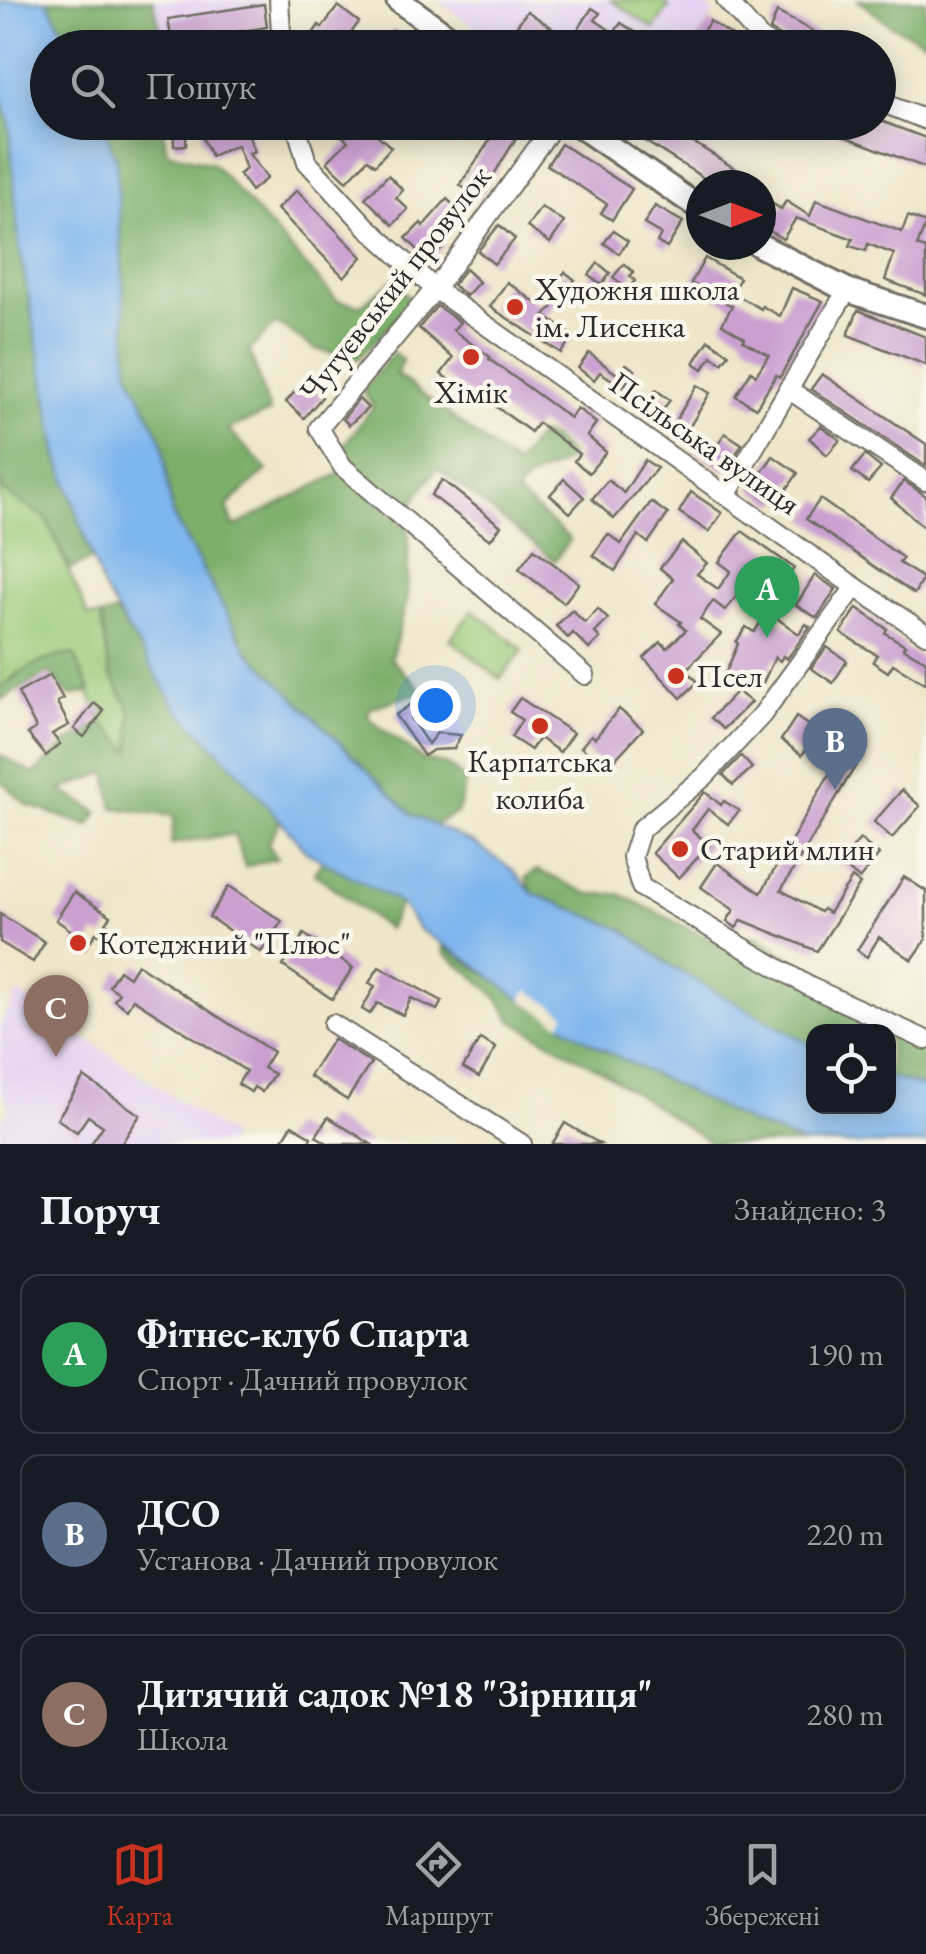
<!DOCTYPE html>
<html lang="uk">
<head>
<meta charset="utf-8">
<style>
  :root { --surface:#171b24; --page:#20242c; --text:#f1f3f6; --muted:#9ea1a6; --line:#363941; --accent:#c8321e }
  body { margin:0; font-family:"EB Garamond",serif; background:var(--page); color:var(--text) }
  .controls { position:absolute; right:30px; bottom:30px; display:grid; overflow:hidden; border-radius:20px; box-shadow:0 5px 25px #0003 }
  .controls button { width:90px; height:90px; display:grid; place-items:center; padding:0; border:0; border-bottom:2px solid var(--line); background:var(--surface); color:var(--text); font:50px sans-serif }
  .compass { position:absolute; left:686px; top:170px; width:90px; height:90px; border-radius:50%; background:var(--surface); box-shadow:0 5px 25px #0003; rotate:90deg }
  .you { position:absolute; left:435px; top:705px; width:35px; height:35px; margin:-25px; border:8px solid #fff; border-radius:50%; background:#1a73e8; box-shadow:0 0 0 15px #1a73e833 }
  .badge { display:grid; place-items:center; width:65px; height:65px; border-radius:50%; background:var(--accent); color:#fff; font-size:32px; font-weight:700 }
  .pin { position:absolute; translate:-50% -82px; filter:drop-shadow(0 2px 5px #0008) }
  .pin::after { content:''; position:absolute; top:52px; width:35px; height:30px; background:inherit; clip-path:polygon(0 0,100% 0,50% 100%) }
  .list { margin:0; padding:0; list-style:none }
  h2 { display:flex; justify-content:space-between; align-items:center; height:130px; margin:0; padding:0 40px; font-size:42px }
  h2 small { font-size:32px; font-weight:400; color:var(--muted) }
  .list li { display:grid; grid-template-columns:65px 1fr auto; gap:30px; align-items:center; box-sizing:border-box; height:160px; margin:0 20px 20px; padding:0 20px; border:2px solid var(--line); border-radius:20px }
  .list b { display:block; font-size:38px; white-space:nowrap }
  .list p { margin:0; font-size:32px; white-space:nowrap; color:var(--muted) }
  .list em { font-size:32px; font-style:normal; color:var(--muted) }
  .icon { flex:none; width:55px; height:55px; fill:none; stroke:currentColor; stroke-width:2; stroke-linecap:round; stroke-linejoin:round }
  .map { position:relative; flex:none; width:926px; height:1144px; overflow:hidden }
  .search { position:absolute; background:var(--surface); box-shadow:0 5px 25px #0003; left:30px; right:30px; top:30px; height:110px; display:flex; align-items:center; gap:25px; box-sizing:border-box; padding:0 35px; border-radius:55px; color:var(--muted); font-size:38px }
  .sheet { height:670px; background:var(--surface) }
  nav { display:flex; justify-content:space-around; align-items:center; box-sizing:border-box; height:140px; border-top:2px solid var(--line); background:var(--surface); font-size:28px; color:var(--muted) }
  nav a { display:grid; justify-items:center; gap:5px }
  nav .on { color:var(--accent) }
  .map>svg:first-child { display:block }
</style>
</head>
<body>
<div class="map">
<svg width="926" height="1144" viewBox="0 0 926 1144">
  <rect width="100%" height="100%" fill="#fbf7ec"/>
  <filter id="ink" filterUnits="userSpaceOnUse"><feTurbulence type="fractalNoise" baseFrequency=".01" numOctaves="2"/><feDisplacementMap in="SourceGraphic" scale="20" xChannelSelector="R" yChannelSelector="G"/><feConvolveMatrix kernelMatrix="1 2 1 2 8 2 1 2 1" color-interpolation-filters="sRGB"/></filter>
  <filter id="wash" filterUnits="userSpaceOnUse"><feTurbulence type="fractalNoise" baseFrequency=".0048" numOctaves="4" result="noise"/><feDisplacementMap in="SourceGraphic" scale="40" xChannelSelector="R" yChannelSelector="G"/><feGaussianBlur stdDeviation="2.25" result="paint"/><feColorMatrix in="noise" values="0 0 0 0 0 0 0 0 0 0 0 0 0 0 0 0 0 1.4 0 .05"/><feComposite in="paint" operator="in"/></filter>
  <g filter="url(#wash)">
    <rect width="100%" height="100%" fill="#eee7ca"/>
    <g fill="#e4d3f2">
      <polygon points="75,0 263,0 267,27 146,47"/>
      <polygon points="436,0 697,0 714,12 692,47 505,48"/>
      <polygon points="432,690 450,712 455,710 466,731 454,749 434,750 424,756 395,715"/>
      <polygon points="18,993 231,1136 226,1144 0,1144 0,1122 10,1109 0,1089 0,1024"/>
    </g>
    <g fill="#9bcb7a" stroke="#637b52" stroke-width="2.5">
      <polygon points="611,0 659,0 669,6 654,29"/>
      <polygon points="0,481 4,492 46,518 88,616 101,617 110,673 131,711 131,752 103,723 79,672 19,672 0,689"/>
      <polygon points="473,610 523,650 500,679 450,639"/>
    </g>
    <g fill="#7caf6a" stroke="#546d4a" stroke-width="2.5">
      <polygon points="47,0 153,0 165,47 72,47"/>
      <polygon points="858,0 926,0 926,42 892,26"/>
      <polygon points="0,95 9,121 19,245 58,456 92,559 70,569 46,518 4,492 0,481"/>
      <polygon points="103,123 162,123 167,152 212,163 338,301 361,305 392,281 413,300 358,359 315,349 276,323 249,350 270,412 228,429 267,470 227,506 234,527 344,471 409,530 407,600 391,659 423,691 370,708 368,718 422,759 447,765 466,780 458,812 434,825 412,815 247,650 172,514 162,441 128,370 116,159"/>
      <path d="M393 353 403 361 396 374 515 465 540 434 551 437 570 456C549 477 534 468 516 493L570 539 555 561 437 468 407 511 340 450 373 407 363 390Z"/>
      <polygon points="116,612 137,644 280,821 268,844 277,858 245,867 234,834 171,844 174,816 113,808 107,772 61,790 98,812 89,826 27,805 0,780 0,755 34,774 69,741 103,723 131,751 131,711 110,673 101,617"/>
      <path d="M74 654 90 691 70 696 50 672 0 700V689C23 669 44 657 74 654Z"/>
      <polygon points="324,859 400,903 388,929 314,873"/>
      <polygon points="537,870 589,894 620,894 720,944 756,936 926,1043 926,1088 889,1077 888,1032 814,1032 813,1046 803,1042 672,967 624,930 532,893 526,878"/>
      <path d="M443 946 597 1046 748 1122 805 1144H712L600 1070 511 1020C497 989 470 974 444 953Z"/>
    </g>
    <polygon fill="#7eb6ee" stroke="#54708c" stroke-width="2.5" points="0,0 47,0 72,47 48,48 48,122 103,123 116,159 128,370 162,441 172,514 247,650 412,815 475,844 513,870 532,893 624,930 672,967 813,1046 814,1106 888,1106 889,1077 926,1088 926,1144 805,1144 748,1122 597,1046 522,1000 474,964 419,929 400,903 308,853 234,766 178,710 103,589 58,456 19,245 9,121 0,95"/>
    <polygon fill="#eee7ca" points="528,990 566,1014 560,1024 522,1000"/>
    <g id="blocks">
      <g fill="#cba0d1">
        <polygon points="264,4 267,27 172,42 168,19"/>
        <polygon points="338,6 359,22 340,48 329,48 312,35 319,25 322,28"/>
        <polygon points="592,8 600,13 595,20 614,33 621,23 643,37 636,48 579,48 570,42"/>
        <polygon points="527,11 557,31 550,41 545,37 538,48 518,48 507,40"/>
        <polygon points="777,12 835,43 838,36 865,48 798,48 770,30"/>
        <polygon points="710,21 750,48 704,48 695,42"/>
        <polygon points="393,30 418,48 381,48"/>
        <polygon points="878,62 891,68 881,89 878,89"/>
        <polygon points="878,120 926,138 926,168 833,132 836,122"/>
        <polygon points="173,122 186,122 186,145 174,146"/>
        <polygon points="221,122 276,122 248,134 255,152 249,154 267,178 251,191 239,174 246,169 237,145 211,156 200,132"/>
        <polygon points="326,122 363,122 391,147 375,165 368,159 347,181 327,162 348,141"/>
        <polygon points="463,122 526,122 479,199 460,185 490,140"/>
        <polygon points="646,122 661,122 761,185 715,185 637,136"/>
        <polygon points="561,144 632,189 612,220 601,213 607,204 547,165"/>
        <polygon points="388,175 403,190 396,198 408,209 393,225 365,198"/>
        <polygon points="297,190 362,257 344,277 277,209"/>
        <polygon points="447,199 461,212 437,239 444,246 429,261 406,238 421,223 423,226"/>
        <polygon points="765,199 781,209 786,201 810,216 816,200 902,232 908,216 926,223 917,246 926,249 926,295 885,280 894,254 868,244 866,251 850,246 853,239 796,218 783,239 761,226 761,205"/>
        <polygon points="655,206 683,222 667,248 657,242 661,234 644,224"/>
        <polygon points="541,207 564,222 550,243 527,227"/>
        <polygon points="499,225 515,239 494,264 478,251"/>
        <polygon points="613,231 628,241 619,254 604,243"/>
        <polygon points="705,258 740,278 732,292 761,309 762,306 780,316 792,288 823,301 780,377 776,375 756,408 736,396 751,371 756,375 769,355 743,341 745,338 722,324 732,306 691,283"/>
        <polygon points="598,263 610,273 602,285 589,275"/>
        <polygon points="624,264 634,272 630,276 635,281 627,289 613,277"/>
        <polygon points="465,269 479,282 466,296 453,285"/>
        <polygon points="565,272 575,280 545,316 573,336 561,353 490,307 507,282 539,305"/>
        <polygon points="437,306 460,322 453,330 490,357 489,359 570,418 577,408 596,423 587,436 606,452 589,473 574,461 579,454 543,426 538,423 531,432 484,398 480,402 441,374 453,358 419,328"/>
        <polygon points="858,310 926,337 926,365 848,335"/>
        <polygon points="709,340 729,354 722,363 712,356 703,369 694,363"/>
        <polygon points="589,353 618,375 626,364 635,370 623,387 600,372 594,380 578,368"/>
        <polygon points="822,374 926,444 926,466 811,389"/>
        <polygon points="304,381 322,397 304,418 286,402"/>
        <polygon points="697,385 710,393 684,436 671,428"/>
        <polygon points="656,390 670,400 655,420 635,405 644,392 651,397"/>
        <polygon points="359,399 368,408 349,425 343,419"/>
        <polygon points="821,426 840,440 827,455 809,438"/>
        <polygon points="725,433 742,444 726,471 695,451 702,439 716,447"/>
        <polygon points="865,455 881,468 868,483 852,471"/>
        <polygon points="773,456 798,473 776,505 751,488"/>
        <polygon points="645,460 657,468 614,519 592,499 608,480 624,493"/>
        <polygon points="564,479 584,497 570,513 550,495"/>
        <polygon points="442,480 501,526 490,540 431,495"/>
        <polygon points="904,481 926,496 926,529 891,498"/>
        <polygon points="691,492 722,513 709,532 679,512"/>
        <polygon points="820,499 903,558 899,563 923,578 914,594 806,519"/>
        <polygon points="651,502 668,514 648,543 638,535 615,571 593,555 608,534 621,544"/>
        <polygon points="742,531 794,568 779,589 757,573 725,610 713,601 700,619 721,634 686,670 698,682 681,698 644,658 661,642 667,648 686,630 679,624 681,622 655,604 673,579 660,568 682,542 707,563 697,574 718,589 731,571 719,562"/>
        <polygon points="534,549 579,583 564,603 519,569"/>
        <polygon points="815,575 836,589 817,618 796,605"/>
        <polygon points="857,608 887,629 885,633 905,645 903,648 926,661 926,684 893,664 888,672 873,662 877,655 841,633"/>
        <polygon points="598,609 608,619 595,633 600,638 589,649 573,633 568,638 556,626 572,610 585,623"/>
        <polygon points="768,612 799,634 806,624 810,627 787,659 783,656 780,661 775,657 761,687 726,672 738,644 736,642 746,627 754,632"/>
        <polygon points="827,647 847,661 833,683 811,668"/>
        <polygon points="50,675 63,699 57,702 69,725 52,734 60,744 46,756 28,734 36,728 18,693"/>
        <polygon points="432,690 438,698 410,718 428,744 437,733 461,735 454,749 433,750 424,756 395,715"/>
        <polygon points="737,691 751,702 724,729 711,718"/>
        <polygon points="520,698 573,733 560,752 539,738 531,750 511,737 522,720 510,712"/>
        <polygon points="94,703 104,711 84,737 74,729"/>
        <polygon points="619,709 643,729 606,769 581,747 591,735 595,738"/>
        <polygon points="796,717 818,732 802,755 781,740"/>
        <polygon points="849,740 865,750 781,890 820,912 823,909 829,913 852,878 860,884 817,951 742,920 736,928 727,921 734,910 701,887 717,863 761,893"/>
        <polygon points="741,756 752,768 733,785 723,775"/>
        <polygon points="902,790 920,806 892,838 874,822"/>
        <polygon points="705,792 721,805 724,801 739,811 728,824 708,809 692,830 709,845 679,878 652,853"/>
        <polygon points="860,839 879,855 859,879 840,863"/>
        <polygon points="904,877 926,891 926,940 912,960 879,937 867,957 857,950"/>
        <polygon points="229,886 282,921 261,952 209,917"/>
        <polygon points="74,892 111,916 106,923 110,926 103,937 96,933 84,950 74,943 79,936 56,920"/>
        <polygon points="0,914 45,942 33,962 0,942"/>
        <polygon points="304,934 353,968 332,999 283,966"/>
        <polygon points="137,964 273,1052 263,1068 274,1074 262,1092 254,1087 251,1092 238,1084 246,1071 133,999 127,1009 114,1000 119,993 109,986 119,970 129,977"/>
        <polygon points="379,967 442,1001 437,1010 411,998 403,1015 377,1003 370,1014 362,1009 375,986 369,983"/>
        <polygon points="333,1039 371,1063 347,1100 309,1076"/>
        <polygon points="480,1039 496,1048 479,1077 463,1068"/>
        <polygon points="84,1077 140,1115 121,1144 91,1144 103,1126 88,1116 77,1132 57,1119"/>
        <polygon points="328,1117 371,1144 329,1144 316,1136"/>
        <polygon points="565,1123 600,1144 552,1144"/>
        <polygon points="292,1125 311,1137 308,1144 280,1144"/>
      </g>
    </g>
  </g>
  <g filter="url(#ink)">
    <use href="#blocks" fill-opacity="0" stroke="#6f6d63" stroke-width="2.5"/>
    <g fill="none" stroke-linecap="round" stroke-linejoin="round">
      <defs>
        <g id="minor">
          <polyline points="279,0 282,48"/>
          <polyline points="726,0 762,40 776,48"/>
          <polyline points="878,101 926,120"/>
          <polyline points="295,122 307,162 367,227 435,289 855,587 926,634"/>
          <polyline points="556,122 435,289 319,428 343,467 585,675"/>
          <polyline points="788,389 926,481"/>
          <polyline points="727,494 847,290"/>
          <polyline points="855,587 762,715 704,777 641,829 632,857 641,887 810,987 926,1040"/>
          <polyline points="333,1024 522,1144"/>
        </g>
        <g id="major">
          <polyline points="398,0 464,48"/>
          <polyline points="574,122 701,209"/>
          <polyline points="759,245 847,290 926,316"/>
        </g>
      </defs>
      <use href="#minor" stroke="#6f6d63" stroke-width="22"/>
      <use href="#major" stroke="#6f6d63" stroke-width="28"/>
      <use href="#minor" stroke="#fff" stroke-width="18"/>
      <use href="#major" stroke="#fff" stroke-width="22"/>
    </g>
  </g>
  <g fill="#c8321e" stroke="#fbf7ec" stroke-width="4">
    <circle cx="515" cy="307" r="10"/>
    <circle cx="471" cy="357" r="10"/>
    <circle cx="676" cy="676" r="10"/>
    <circle cx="540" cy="726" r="10"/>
    <circle cx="680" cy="849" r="10"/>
    <circle cx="78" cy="943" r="10"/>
  </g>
  <g text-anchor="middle" stroke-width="9" stroke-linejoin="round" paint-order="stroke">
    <g font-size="32" fill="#2b2b2b" stroke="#fbf7ec">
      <text transform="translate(395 283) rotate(-52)" y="11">Чугуєвський провулок</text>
      <text transform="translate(705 443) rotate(35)" y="11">Псільська вулиця</text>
    </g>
    <g font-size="32" fill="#2b2b2b" stroke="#fbf7ec" text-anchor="start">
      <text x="535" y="300">Художня школа<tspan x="535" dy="37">ім. Лисенка</tspan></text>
      <text x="471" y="403" text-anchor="middle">Хімік</text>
      <text x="696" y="687">Псел</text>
      <text x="540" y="772" text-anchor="middle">Карпатська<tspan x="540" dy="37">колиба</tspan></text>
      <text x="700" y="860">Старий млин</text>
      <text x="98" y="954">Котеджний "Плюс"</text>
    </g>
  </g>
</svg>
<div class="controls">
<button><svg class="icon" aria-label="locate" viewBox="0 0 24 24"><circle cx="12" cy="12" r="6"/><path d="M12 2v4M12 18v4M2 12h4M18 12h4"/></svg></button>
</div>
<svg class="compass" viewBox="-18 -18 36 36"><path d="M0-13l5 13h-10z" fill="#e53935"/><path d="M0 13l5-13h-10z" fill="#9ea1a6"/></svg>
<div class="you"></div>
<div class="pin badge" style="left:767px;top:638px;background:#2e9e5b">A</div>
<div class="pin badge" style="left:835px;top:790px;background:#5c6f8a">B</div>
<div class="pin badge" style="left:56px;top:1057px;background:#8d6e63">C</div>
<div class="search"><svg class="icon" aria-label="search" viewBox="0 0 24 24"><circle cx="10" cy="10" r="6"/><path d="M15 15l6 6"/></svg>Пошук</div>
</div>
<section class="sheet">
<h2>Поруч<small>Знайдено: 3</small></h2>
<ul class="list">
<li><span class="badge" style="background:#2e9e5b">A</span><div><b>Фітнес-клуб Спарта</b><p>Спорт · Дачний провулок</p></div><em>190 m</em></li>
<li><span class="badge" style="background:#5c6f8a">B</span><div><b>ДСО</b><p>Установа · Дачний провулок</p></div><em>220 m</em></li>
<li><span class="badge" style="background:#8d6e63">C</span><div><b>Дитячий садок №18 &quot;Зірниця&quot;</b><p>Школа</p></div><em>280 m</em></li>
</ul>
</section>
<nav>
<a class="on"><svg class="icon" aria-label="map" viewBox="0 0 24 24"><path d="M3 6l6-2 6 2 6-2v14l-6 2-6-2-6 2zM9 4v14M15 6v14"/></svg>Карта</a>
<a><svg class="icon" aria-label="directions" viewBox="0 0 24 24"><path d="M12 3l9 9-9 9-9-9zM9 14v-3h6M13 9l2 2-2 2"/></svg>Маршрут</a>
<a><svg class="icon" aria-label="saved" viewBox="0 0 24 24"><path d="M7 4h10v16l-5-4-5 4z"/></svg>Збережені</a>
</nav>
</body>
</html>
